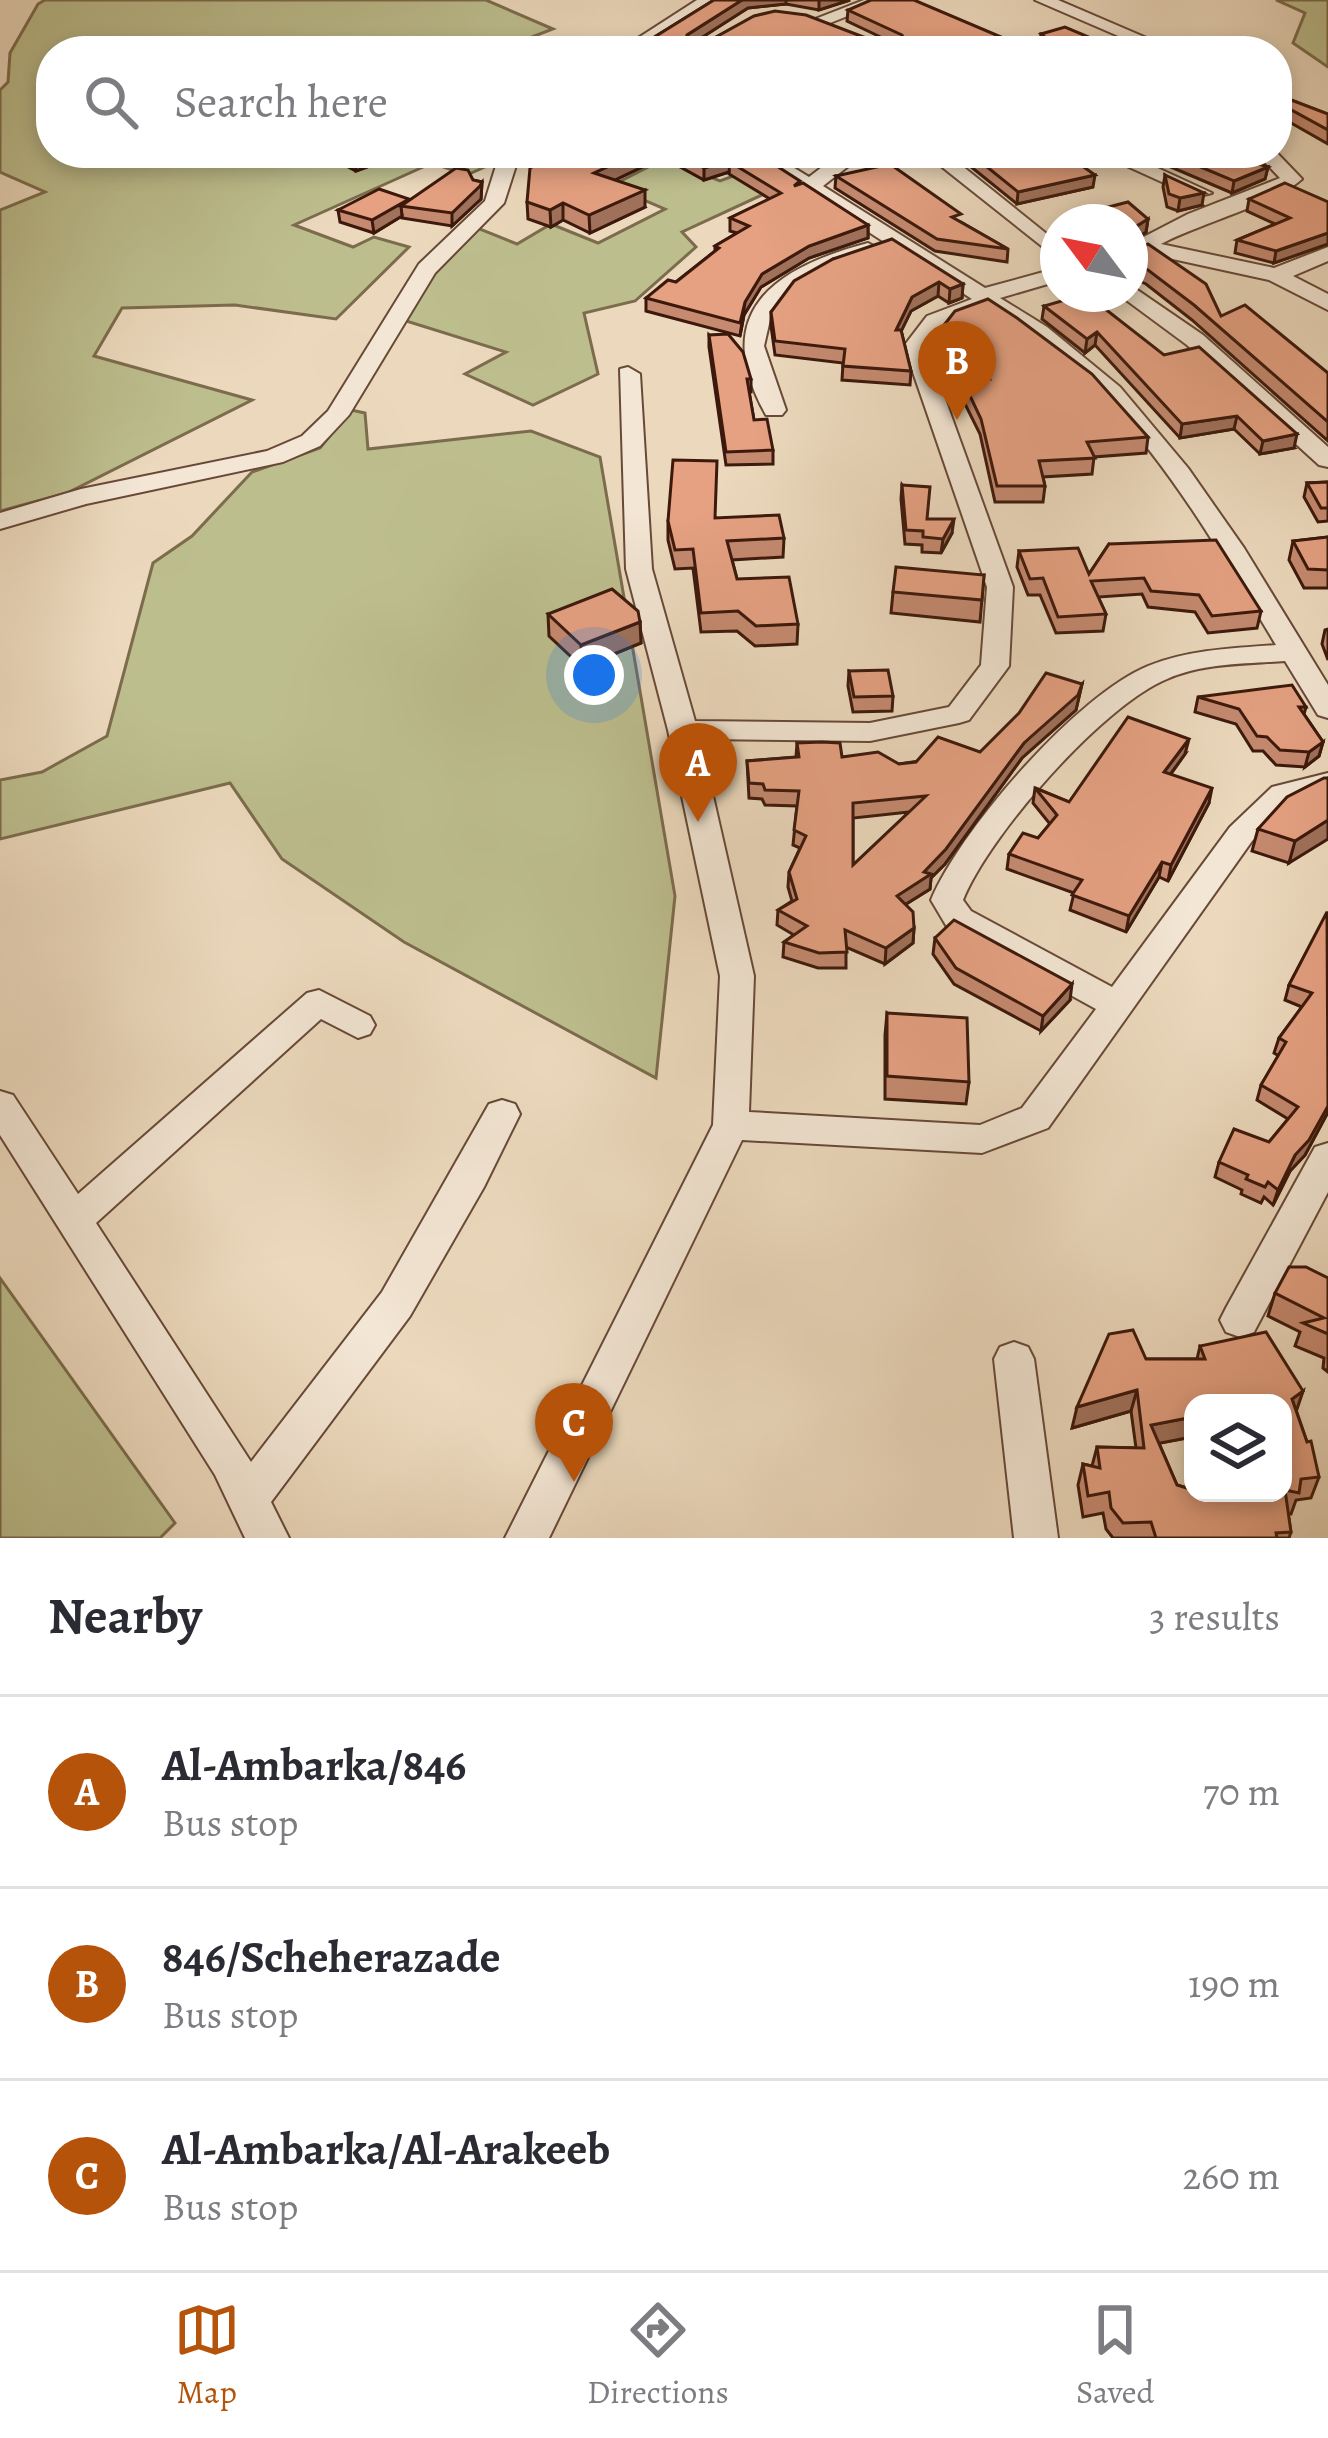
<!DOCTYPE html>
<html lang="en">
<head>
<meta charset="utf-8">
<style>
  :root { --surface:#fff; --page:#f7f7f7; --text:#2b2b33; --muted:#7c7c81; --line:#e1e1e2; --accent:#b45309 }
  body { margin:0; font-family:Alegreya,serif; background:var(--page); color:var(--text) }
  .controls { position:absolute; right:36px; bottom:36px; display:grid; overflow:hidden; border-radius:24px; box-shadow:0 6px 18px #0003 }
  .controls button { width:108px; height:108px; display:grid; place-items:center; padding:0; border:0; border-bottom:3px solid var(--line); background:var(--surface); color:var(--text); font:60px sans-serif }
  .compass { position:absolute; left:1040px; top:204px; width:108px; height:108px; border-radius:50%; background:var(--surface); box-shadow:0 6px 18px #0003; rotate:302deg }
  .you { position:absolute; left:594px; top:675px; width:42px; height:42px; margin:-30px; border:9px solid #fff; border-radius:50%; background:#1a73e8; box-shadow:0 0 0 18px #1a73e833 }
  .badge { display:grid; place-items:center; width:78px; height:78px; border-radius:50%; background:var(--accent); color:#fff; font-size:39px; font-weight:700 }
  .pin { position:absolute; translate:-50% -99px; filter:drop-shadow(0 3px 6px #0008) }
  .pin::after { content:''; position:absolute; top:63px; width:42px; height:36px; background:inherit; clip-path:polygon(0 0,100% 0,50% 100%) }
  .list { margin:0; padding:0; list-style:none }
  h2 { display:flex; justify-content:space-between; align-items:center; height:156px; margin:0; padding:0 48px; font-size:51px }
  h2 small { font-size:39px; font-weight:400; color:var(--muted) }
  .list li { display:grid; grid-template-columns:78px 1fr auto; gap:36px; align-items:center; box-sizing:border-box; height:192px; padding:0 48px; border-top:3px solid var(--line) }
  .list b { display:block; font-size:45px; white-space:nowrap }
  .list p { margin:0; font-size:39px; white-space:nowrap; color:var(--muted) }
  .list em { font-size:39px; font-style:normal; color:var(--muted) }
  .icon { flex:none; width:66px; height:66px; fill:none; stroke:currentColor; stroke-width:2; stroke-linecap:round; stroke-linejoin:round }
  .map { position:relative; flex:none; width:1328px; height:1538px; overflow:hidden }
  .search { position:absolute; background:var(--surface); box-shadow:0 6px 18px #0003; left:36px; right:36px; top:36px; height:132px; display:flex; align-items:center; gap:30px; box-sizing:border-box; padding:0 42px; border-radius:48px; color:var(--muted); font-size:45px }
  .sheet { height:732px; background:var(--surface) }
  nav { display:flex; justify-content:space-around; align-items:center; box-sizing:border-box; height:168px; border-top:3px solid var(--line); background:var(--surface); font-size:33px; color:var(--muted) }
  nav a { display:grid; justify-items:center; gap:6px }
  nav .on { color:var(--accent) }
  .map>svg:first-child { display:block }
</style>
</head>
<body>
<div class="map">
<svg width="1328" height="1538" viewBox="0 0 1328 1538">
  <rect width="100%" height="100%" fill="#ecd9bd"/>
  <filter id="stains"><feTurbulence type="fractalNoise" baseFrequency=".00167" numOctaves="4"/><feColorMatrix values="0 0 0 0 .2 0 0 0 0 .09 0 0 0 0 .02 0 0 0 .5 -.17"/></filter>
  <radialGradient id="worn" r=".72"><stop offset=".6" stop-color="#630" stop-opacity="0"/><stop offset="1" stop-color="#630" stop-opacity=".3"/></radialGradient>
  <g fill="#bdbe8e" stroke="#7c6c4d" stroke-width="3">
    <polygon points="45,0 486,0 553,29 495,51 51,51 51,153 581,153 539,168 507,157 467,175 432,163 294,225 353,247 374,237 409,247 336,319 235,305 122,308 94,356 252,400 67,493 0,511 0,210 45,192 0,172 0,90 8,82 10,53 38,4"/>
    <polygon points="1276,0 1328,0 1328,67 1293,43 1305,13"/>
    <polygon points="664,159 720,181 763,165 792,181 682,232 696,247 635,301 584,313 598,374 533,405 465,374 506,352 403,320 408,304 470,225 517,244 551,224 598,243 665,209 611,186"/>
    <polygon points="351,410 365,413 368,449 531,431 600,457 675,896 656,1078 404,942 282,859 230,783 0,839 0,780 42,772 107,736 153,563 192,536 252,472 320,448"/>
    <polygon points="0,1278 175,1523 160,1538 0,1538"/>
  </g>
  <g fill="none" stroke-linecap="round" stroke-linejoin="round">
    <defs>
      <g id="minor">
        <polygon points="697,0 717,0 639,51 618,51"/>
        <polygon points="864,0 888,0 825,25 810,21"/>
        <polygon points="1035,0 1058,0 1177,51 1153,51"/>
        <polygon points="500,153 520,153 504,203 435,273 349,415 320,446 283,462 86,504 0,529 0,513 81,489 267,451 302,436 328,411 419,264 485,201"/>
        <path d="M747 153H770L809 177 835 157 832 153H855V161L823 186 985 288 1058 268V281L1000 298 1047 327 1120 387 1188 468 1244 548 1328 685V718L1318 715 1285 661C1246 664 1203 663 1167 679 1102 706 989 835 963 900L971 911 1112 987 1230 827 1272 787 1328 773V793L1293 801 1252 841 1048 1128 982 1153 742 1140 549 1538H505L713 1125 720 976 668 730 626 569 620 369 628 367 640 374 652 569 695 721 870 723 949 707 981 665 987 587 904 346 927 316 972 299ZM987 309C1028 335 1072 364 1106 399 1174 472 1225 560 1276 645 1233 648 1188 650 1148 666 1077 695 960 830 931 900L947 927 1096 1009 1022 1108 980 1125 749 1112 754 976 700 739 870 741 959 723 969 720 1009 666 1013 587 926 346 942 325Z"/>
        <polygon points="958,153 988,153 961,165 1058,243 1058,259 937,163"/>
        <polygon points="1098,153 1125,153 1212,193 1195,197"/>
        <path d="M1256 153H1277L1302 179C1276 203 1199 224 1161 244L1274 268 1328 247V261L1293 276 1328 294V310L1269 280 1145 253 1130 258V244L1188 214 1280 178Z"/>
        <path d="M868 243 879 249 875 253 819 275 772 311 764 346 786 410 782 415H766C709 313 773 268 868 243Z"/>
        <polygon points="1130,285 1203,335 1328,447 1328,467 1319,465 1187,345 1122,297 1130,294"/>
        <polygon points="319,990 370,1016 375,1025 370,1034 358,1038 321,1019 96,1223 251,1462 382,1292 489,1104 502,1100 515,1104 520,1114 484,1187 410,1316 271,1502 289,1538 245,1538 215,1475 0,1135 0,1091 13,1095 78,1194 307,993"/>
        <polygon points="1328,1143 1328,1192 1254,1332 1240,1337 1226,1332 1220,1320 1226,1308 1315,1147"/>
        <polygon points="1014,1342 1028,1347 1034,1359 1058,1538 1014,1538 994,1359 1000,1347"/>
      </g>
    </defs>
    <use href="#minor" stroke="#684938" stroke-width="4"/>
    <use href="#minor" fill="#f3e6d4" fill-rule="evenodd"/>
  </g>
  <g fill="#c58a70" stroke="#3c190c" stroke-width="3" fill-rule="evenodd">
    <polygon points="714,0 850,0 819,10 786,4 748,8 696,41 866,38 891,42 847,21 848,10 1015,43 1040,44 1041,34 1090,49 1085,51 632,51"/>
    <polygon points="1277,93 1278,95 1328,114 1328,144 1277,115"/>
    <polygon points="322,153 393,153 394,157 356,171"/>
    <polygon points="561,153 644,153 644,166 615,180 645,207 590,233 563,220 551,227 528,219 527,202"/>
    <polygon points="675,153 718,153 730,162 800,184 868,225 868,238 809,258 761,287 744,315 740,336 646,311 646,298 676,282 715,251 715,246 737,233 730,231 730,218 770,199 729,174 729,172 704,180 675,164"/>
    <polygon points="1138,153 1227,153 1268,167 1265,179 1232,193"/>
    <polygon points="971,154 1093,187 1017,204 970,166"/>
    <polygon points="1165,175 1202,205 1178,211 1167,207 1163,187"/>
    <polygon points="836,176 961,222 1008,249 1007,262 935,251 835,188"/>
    <polygon points="473,180 482,182 481,199 452,226 402,218 402,216 374,233 340,222 338,210 409,200"/>
    <polygon points="1249,199 1328,202 1328,244 1274,263 1235,253 1237,240 1275,224 1247,211"/>
    <polygon points="1085,213 1148,219 1146,232 1130,242 1130,222 1084,222"/>
    <polygon points="1130,254 1221,316 1328,373 1328,441 1192,320 1146,284 1130,277"/>
    <polygon points="833,259 963,284 962,298 949,303 938,296 911,311 901,330 911,371 910,385 842,380 843,363 775,355 771,326 771,312"/>
    <polygon points="1044,306 1164,355 1294,448 1260,454 1234,429 1180,438 1095,345 1085,353 1042,319"/>
    <polygon points="941,329 1148,437 1146,453 1094,457 1092,474 1043,477 1045,486 1043,502 995,502 980,434 961,396 963,381 973,380 939,344"/>
    <polygon points="709,335 751,379 751,392 749,392 754,420 773,450 773,464 726,465 709,347"/>
    <polygon points="1328,482 1328,521 1318,522 1304,497 1307,483"/>
    <polygon points="902,485 927,519 952,533 941,553 922,552 922,545 905,544 901,499"/>
    <polygon points="716,518 784,538 783,557 732,560 737,579 798,624 797,644 755,646 737,631 701,632 693,568 675,569 668,540 668,521"/>
    <polygon points="1328,537 1328,588 1304,588 1289,560 1293,541"/>
    <polygon points="1109,544 1261,611 1257,628 1208,633 1195,612 1148,607 1142,594 1098,597 1106,614 1103,631 1056,633 1040,595 1028,595 1017,567 1019,551 1089,574"/>
    <polygon points="984,575 980,622 891,613 893,592"/>
    <polygon points="548,614 640,622 641,643 582,667 549,636"/>
    <polygon points="1328,629 1328,660 1322,644 1325,630"/>
    <polygon points="849,671 893,696 892,711 853,712 848,686"/>
    <path d="M1082 684 1076 710 1022 758 945 864 931 878 930 889 906 904 914 928 913 943 885 964 846 947V968H818L783 957 784 942 794 935 777 925 778 910 792 901 788 887 789 872 800 848 793 845 797 806 765 805 762 799 749 798 747 761 796 757 797 743 842 757 899 764 980 752ZM909 812 853 865V818Z"/>
    <polygon points="1198,697 1306,707 1304,714 1323,742 1319,756 1305,767 1276,765 1263,751 1253,751 1236,724 1195,712"/>
    <polygon points="1185,754 1171,774 1209,803 1168,881 1159,877 1126,932 1070,910 1074,893 1007,869 1009,854 1038,838 1050,824 1033,803 1035,788 1069,802"/>
    <polygon points="1328,778 1289,863 1252,851 1258,829"/>
    <polygon points="1328,912 1328,1112 1305,1155 1290,1171 1273,1205 1264,1197 1261,1203 1241,1194 1242,1190 1215,1177 1219,1162 1269,1142 1288,1119 1257,1100 1261,1085 1279,1056 1274,1053 1279,1038 1302,1007 1285,1000 1289,985"/>
    <polygon points="935,938 1070,1000 1041,1031 954,984 933,954"/>
    <polygon points="887,1013 969,1082 966,1104 885,1099 885,1035"/>
    <polygon points="1328,1278 1328,1372 1323,1368 1324,1358 1295,1346 1300,1332 1268,1316 1275,1293"/>
    <path d="M1200 1346 1303 1391 1296 1410 1319 1477 1311 1498 1296 1500 1291 1514H1288L1291 1532 1289 1538H1113L1106 1529 1103 1513 1083 1517 1078 1485 1083 1464 1092 1466 1097 1447 1136 1448 1131 1411 1072 1428 1146 1359H1197ZM1193 1403H1283V1493L1207 1494 1177 1485 1159 1443 1192 1437Z"/>
  </g>
  <g fill="#a0715b" stroke="#3c190c" stroke-width="3">
    <polygon points="742,0 786,0 786,4 748,8 687,47 687,35"/>
    <polygon points="819,0 850,0 819,10"/>
    <polygon points="1091,38 1090,49 1050,51"/>
    <polygon points="354,153 393,153 394,157 356,171"/>
    <polygon points="637,153 644,153 644,166 594,190 594,173"/>
    <polygon points="730,160 729,172 704,180 704,168"/>
    <polygon points="1268,167 1265,179 1232,193 1234,181"/>
    <polygon points="1095,175 1093,187 1017,204 1018,192"/>
    <polygon points="482,182 481,199 452,226 452,213"/>
    <polygon points="645,190 645,207 590,233 589,215"/>
    <polygon points="1204,193 1202,205 1178,211 1180,198"/>
    <polygon points="409,199 401,206 402,216 374,233 372,220"/>
    <polygon points="563,203 563,220 551,227 550,210"/>
    <polygon points="1148,219 1146,232 1130,242 1130,230"/>
    <polygon points="868,225 868,238 809,258 761,287 744,315 740,336 745,302 762,274 809,246"/>
    <polygon points="1328,233 1328,244 1274,263 1276,251"/>
    <polygon points="939,282 938,296 911,311 895,344 896,330 912,297"/>
    <polygon points="963,284 962,298 949,303 950,289"/>
    <polygon points="1097,332 1095,345 1085,353 1087,339"/>
    <polygon points="1237,416 1234,429 1180,438 1182,424"/>
    <polygon points="1297,434 1294,448 1260,454 1263,441"/>
    <polygon points="954,519 952,533 941,553 943,539"/>
    <polygon points="640,622 641,643 582,667 581,645"/>
    <polygon points="1082,684 1076,710 1022,758 945,864 931,878 930,889 895,911 897,896 924,872 1024,743"/>
    <polygon points="1189,739 1185,754 1161,787 1164,772"/>
    <polygon points="1323,742 1319,756 1305,767 1309,752"/>
    <polygon points="1212,788 1209,803 1168,881 1171,865"/>
    <polygon points="1328,820 1328,839 1289,863 1295,841"/>
    <polygon points="1162,862 1159,877 1126,932 1129,916"/>
    <polygon points="914,928 913,943 885,964 886,948"/>
    <polygon points="1072,984 1070,1000 1041,1031 1043,1016"/>
    <polygon points="1328,1106 1328,1112 1305,1155 1290,1171 1273,1205 1278,1190 1295,1155"/>
    <polygon points="1137,1390 1131,1411 1072,1428 1077,1407"/>
    <polygon points="1303,1391 1296,1412 1292,1399"/>
    <polygon points="1193,1417 1192,1437 1145,1446 1151,1425"/>
  </g>
  <g fill="#e5a182" stroke="#3c190c" stroke-width="3" fill-rule="evenodd">
    <polygon points="714,0 742,0 687,35 686,42 714,38 754,16 775,11 806,15 866,38 899,44 904,40 902,35 848,10 871,0 914,0 1015,43 1041,44 1046,38 1041,34 1065,27 1091,38 1051,51 632,51"/>
    <polygon points="1277,93 1278,95 1328,114 1328,130 1277,102"/>
    <polygon points="561,153 637,153 594,173 645,190 589,215 563,203 550,210 527,202 530,168"/>
    <polygon points="677,153 718,153 730,160 704,168"/>
    <polygon points="973,153 1064,153 1095,175 1018,192 971,154"/>
    <polygon points="1167,153 1227,153 1268,167 1234,181"/>
    <polygon points="758,154 800,181 794,186 803,183 868,225 809,246 762,274 745,302 740,323 646,298 668,280 676,282 719,248 715,246 749,226 730,218 781,193 730,162"/>
    <polygon points="890,164 961,214 952,217 1008,249 937,239 836,176"/>
    <polygon points="456,168 468,170 473,180 482,182 480,186 452,213 401,206"/>
    <polygon points="1165,175 1204,193 1180,198 1169,194"/>
    <polygon points="1285,183 1328,202 1328,233 1276,251 1237,240 1290,218 1249,199"/>
    <polygon points="379,189 409,199 372,220 338,210"/>
    <polygon points="1128,202 1148,219 1130,230 1130,222 1099,222 1085,213"/>
    <polygon points="892,239 963,284 950,289 939,282 912,297 896,330 901,330 911,371 843,366 845,349 775,341 771,312 794,281 833,259"/>
    <polygon points="1148,244 1206,284 1221,316 1245,305 1328,373 1328,422 1194,305 1148,270 1130,262 1130,254"/>
    <polygon points="1086,294 1164,355 1199,347 1297,434 1263,441 1237,416 1182,424 1097,332 1087,339 1044,306"/>
    <polygon points="988,299 1017,318 1092,374 1148,437 1087,442 1095,458 1039,461 1045,486 997,486 981,419 963,381 989,379 941,329 955,311"/>
    <polygon points="728,334 743,352 751,379 747,379 754,420 767,419 773,450 726,452 709,335"/>
    <polygon points="673,460 717,461 715,518 779,515 784,538 727,541 737,579 789,577 798,624 756,626 738,611 701,613 693,549 675,550 668,521"/>
    <polygon points="1328,482 1328,508 1321,508 1307,483"/>
    <polygon points="902,485 930,487 927,519 954,519 943,539 923,537 923,531 906,530"/>
    <polygon points="1328,537 1328,570 1308,569 1293,541"/>
    <polygon points="1216,540 1261,611 1212,616 1199,595 1151,591 1144,578 1091,581 1106,614 1058,617 1043,578 1030,579 1019,551 1078,548 1089,574 1109,544"/>
    <polygon points="896,567 984,575 982,600 893,592"/>
    <polygon points="612,589 638,611 640,622 581,645 548,614"/>
    <polygon points="888,670 893,696 854,697 849,671"/>
    <path d="M1046 673 1082 684 1078 695 1024 743 946 849 924 872 931 874 897 896 913 912 914 928 886 948 845 930 847 952 819 953 784 942 807 926 778 910 797 899 789 872 806 836 794 830 799 791 765 790 763 784 749 783 747 761 799 757 797 743 822 742 840 743 842 757 878 752 899 764 916 762 938 737 980 752 1019 713ZM926 796 853 865V803Z"/>
    <polygon points="1292,685 1306,707 1299,707 1323,742 1309,752 1280,750 1267,737 1257,736 1239,709 1198,697"/>
    <polygon points="1128,717 1189,739 1164,772 1212,788 1171,865 1162,862 1129,916 1072,895 1082,880 1009,854 1023,833 1038,838 1057,815 1035,788 1069,802"/>
    <polygon points="1324,778 1328,778 1328,820 1295,841 1258,829 1287,797"/>
    <polygon points="1327,912 1328,1106 1309,1140 1295,1155 1278,1190 1268,1182 1265,1187 1246,1179 1248,1175 1219,1162 1234,1129 1269,1142 1298,1107 1261,1085 1286,1042 1279,1038 1312,993 1289,985"/>
    <polygon points="954,920 1072,984 1043,1016 956,968 935,938"/>
    <polygon points="887,1013 967,1018 969,1082 887,1076"/>
    <polygon points="1289,1267 1306,1267 1328,1278 1328,1334 1303,1323 1324,1318 1275,1293"/>
    <path d="M1133 1330 1146 1359H1205L1200 1346 1266 1332 1303 1391 1292 1399 1307 1442 1311 1441 1319 1477 1301 1479 1299 1493 1285 1490 1291 1532 1276 1533 1277 1538H1156L1151 1522 1123 1523 1111 1508 1109 1492 1088 1496 1083 1464 1100 1468 1097 1447 1144 1448 1137 1390 1077 1407 1109 1334ZM1193 1403H1283V1493H1218L1220 1499 1203 1493H1193V1490L1177 1485 1151 1425 1193 1417Z"/>
  </g>
  <rect width="100%" height="100%" filter="url(#stains)"/>
  <rect width="100%" height="100%" fill="url(#worn)"/>
</svg>
<div class="controls">
<button><svg class="icon" aria-label="layers" viewBox="0 0 24 24"><path d="M12 4l9 5-9 5-9-5zM3 14l9 5 9-5"/></svg></button>
</div>
<svg class="compass" viewBox="-18 -18 36 36"><path d="M0-13l5 13h-10z" fill="#e53935"/><path d="M0 13l5-13h-10z" fill="#7c7c81"/></svg>
<div class="you"></div>
<div class="pin badge" style="left:698px;top:822px">A</div>
<div class="pin badge" style="left:957px;top:420px">B</div>
<div class="pin badge" style="left:574px;top:1482px">C</div>
<div class="search"><svg class="icon" aria-label="search" viewBox="0 0 24 24"><circle cx="10" cy="10" r="6"/><path d="M15 15l6 6"/></svg>Search here</div>
</div>
<section class="sheet">
<h2>Nearby<small>3 results</small></h2>
<ul class="list">
<li><span class="badge">A</span><div><b>Al-Ambarka/846</b><p>Bus stop</p></div><em>70 m</em></li>
<li><span class="badge">B</span><div><b>846/Scheherazade</b><p>Bus stop</p></div><em>190 m</em></li>
<li><span class="badge">C</span><div><b>Al-Ambarka/Al-Arakeeb</b><p>Bus stop</p></div><em>260 m</em></li>
</ul>
</section>
<nav>
<a class="on"><svg class="icon" aria-label="map" viewBox="0 0 24 24"><path d="M3 6l6-2 6 2 6-2v14l-6 2-6-2-6 2zM9 4v14M15 6v14"/></svg>Map</a>
<a><svg class="icon" aria-label="directions" viewBox="0 0 24 24"><path d="M12 3l9 9-9 9-9-9zM9 14v-3h6M13 9l2 2-2 2"/></svg>Directions</a>
<a><svg class="icon" aria-label="saved" viewBox="0 0 24 24"><path d="M7 4h10v16l-5-4-5 4z"/></svg>Saved</a>
</nav>
</body>
</html>
